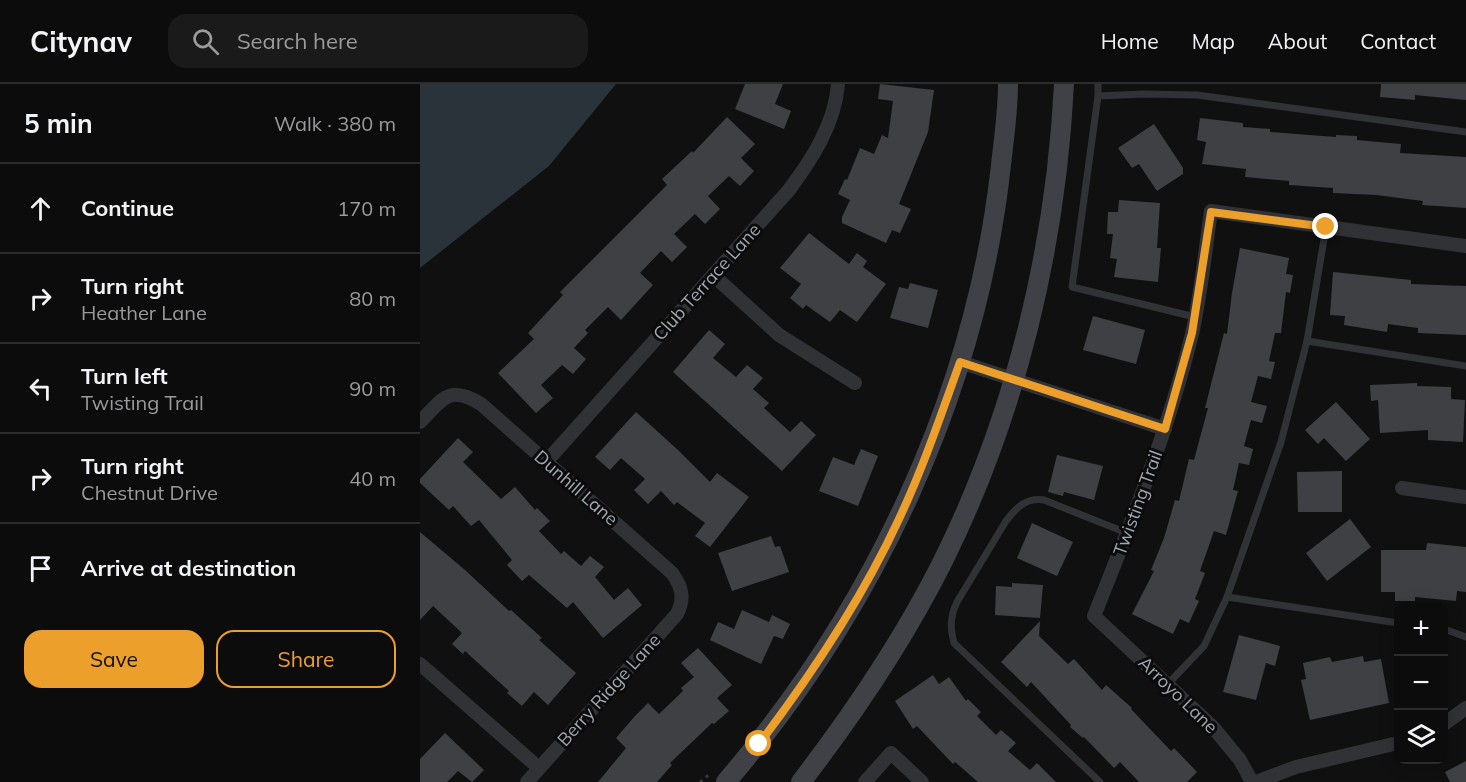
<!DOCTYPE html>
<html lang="en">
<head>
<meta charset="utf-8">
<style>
  :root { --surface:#0c0c0d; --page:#1a1a1b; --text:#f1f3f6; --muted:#9a9b9d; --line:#2c2c2e; --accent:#ed9f2c }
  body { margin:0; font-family:Mulish,sans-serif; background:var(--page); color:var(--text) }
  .controls { position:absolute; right:18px; bottom:18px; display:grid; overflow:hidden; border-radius:12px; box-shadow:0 3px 15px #0003 }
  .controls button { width:54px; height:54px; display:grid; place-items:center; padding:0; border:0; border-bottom:2px solid var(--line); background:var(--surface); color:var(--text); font:30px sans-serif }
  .stop { position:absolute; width:18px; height:18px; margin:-14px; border:4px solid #ed9f2c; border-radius:50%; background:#fff }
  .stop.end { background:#ed9f2c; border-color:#fff; box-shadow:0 2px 6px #0008 }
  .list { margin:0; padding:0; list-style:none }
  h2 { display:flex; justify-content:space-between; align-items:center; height:78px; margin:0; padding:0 24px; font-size:26px }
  h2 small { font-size:20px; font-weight:400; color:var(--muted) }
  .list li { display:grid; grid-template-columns:39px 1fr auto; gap:18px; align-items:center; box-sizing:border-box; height:90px; padding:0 24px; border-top:2px solid var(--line) }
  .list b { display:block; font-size:22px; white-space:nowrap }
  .list p { margin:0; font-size:20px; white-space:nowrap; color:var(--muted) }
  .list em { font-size:20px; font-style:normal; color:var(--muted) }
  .actions { display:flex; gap:12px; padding:18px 24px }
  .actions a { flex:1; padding:14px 0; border:2px solid var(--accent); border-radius:18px; text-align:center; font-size:21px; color:var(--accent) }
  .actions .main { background:var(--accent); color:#111 }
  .icon { flex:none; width:33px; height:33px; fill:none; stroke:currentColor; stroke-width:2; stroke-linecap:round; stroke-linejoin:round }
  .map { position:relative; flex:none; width:1046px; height:698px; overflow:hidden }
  header { display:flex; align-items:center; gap:36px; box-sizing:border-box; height:84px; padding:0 30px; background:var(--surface); border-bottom:2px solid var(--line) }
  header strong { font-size:28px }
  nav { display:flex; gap:33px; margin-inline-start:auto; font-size:21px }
  .search { width:420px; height:54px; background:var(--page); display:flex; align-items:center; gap:15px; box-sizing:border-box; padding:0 21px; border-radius:18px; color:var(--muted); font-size:22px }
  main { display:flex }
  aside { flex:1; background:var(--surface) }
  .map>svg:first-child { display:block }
</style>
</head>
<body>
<header>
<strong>Citynav</strong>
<div class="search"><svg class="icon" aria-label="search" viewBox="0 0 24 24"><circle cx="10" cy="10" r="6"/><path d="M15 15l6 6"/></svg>Search here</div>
<nav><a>Home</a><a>Map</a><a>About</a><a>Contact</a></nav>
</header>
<main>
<aside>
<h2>5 min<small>Walk · 380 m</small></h2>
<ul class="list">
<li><svg class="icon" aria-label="ahead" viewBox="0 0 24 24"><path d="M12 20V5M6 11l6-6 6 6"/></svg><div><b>Continue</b></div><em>170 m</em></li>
<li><svg class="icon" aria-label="right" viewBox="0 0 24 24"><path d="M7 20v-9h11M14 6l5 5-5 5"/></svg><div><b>Turn right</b><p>Heather Lane</p></div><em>80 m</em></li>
<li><svg class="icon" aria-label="left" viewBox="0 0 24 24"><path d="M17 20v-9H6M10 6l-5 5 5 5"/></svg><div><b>Turn left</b><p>Twisting Trail</p></div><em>90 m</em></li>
<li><svg class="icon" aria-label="right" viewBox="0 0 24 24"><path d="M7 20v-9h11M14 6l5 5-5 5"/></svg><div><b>Turn right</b><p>Chestnut Drive</p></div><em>40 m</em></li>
<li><svg class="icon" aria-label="arrive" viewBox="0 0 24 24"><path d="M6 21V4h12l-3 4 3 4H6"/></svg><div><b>Arrive at destination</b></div></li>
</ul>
<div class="actions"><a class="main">Save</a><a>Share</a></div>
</aside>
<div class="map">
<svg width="1046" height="698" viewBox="0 0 1046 698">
  <rect width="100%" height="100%" fill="#101011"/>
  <polygon fill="#2a3339" points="0,0 196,0 129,82 0,184"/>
  <g fill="#3f4044">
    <polygon points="325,0 363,0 355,20 371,27 364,45 315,25"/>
    <polygon points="460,0 514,6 508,48 479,120 491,125 480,149 472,146 466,159 422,139 422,133 430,116 418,110 425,95 427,96 440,64 454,70 462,51 468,54 473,17 458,15"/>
    <polygon points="961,0 1046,0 1046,16 995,11 995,16 960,13"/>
    <polygon points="307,33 335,60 321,74 334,87 320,102 309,92 288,112 300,125 285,140 275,130 254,150 267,163 252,178 241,167 220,189 233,201 201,236 188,223 165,246 168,249 154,264 166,275 153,290 142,281 121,301 133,314 116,329 78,289 114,255 108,249 143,211 140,208 247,101 242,95 272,67 273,69"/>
    <polygon points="780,34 823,39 823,43 850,45 850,48 916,53 916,51 937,52 937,56 981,60 980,69 1046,73 1046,124 1002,121 1003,117 956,111 913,109 913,104 869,101 869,97 825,93 826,85 782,80 786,58 777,56"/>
    <polygon points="734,40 763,84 763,90 737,107 719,80 712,84 698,64"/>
    <polygon points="699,116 740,119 737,164 741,164 738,198 694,193 697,175 690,174 693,150 687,150 688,128 698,128"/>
    <polygon points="389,149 429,180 437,169 447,177 443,183 466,200 437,238 420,226 410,238 386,221 383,225 370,214 381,200 360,184"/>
    <polygon points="820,164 869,174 866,190 873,191 870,209 866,208 861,249 855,249 849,277 855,278 851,295 838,292 831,318 847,322 842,339 831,336 824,362 833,365 829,381 819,379 813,406 818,407 806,451 794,447 780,487 785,489 775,515 779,517 769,539 760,535 753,550 712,530 734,487 731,486 744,454 755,416 759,417 769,375 774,376 788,324 785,324 804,249 807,250 812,209"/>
    <polygon points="913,188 991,196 991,200 1046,202 1046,251 998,249 998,244 968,240 967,248 924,241 925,232 910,231"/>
    <polygon points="490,199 518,206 508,244 470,234 479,203 488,205"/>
    <polygon points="673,232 725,246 716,280 663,266"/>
    <polygon points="289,246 305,260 293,274 316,293 327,281 343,294 333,305 349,319 344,324 370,348 381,337 396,351 362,387 253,288"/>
    <polygon points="997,299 997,302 1031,303 1031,315 1045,316 1043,358 1008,356 1008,346 960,349 958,316 951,317 950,301"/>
    <polygon points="916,318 950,355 926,377 904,354 898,360 885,346"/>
    <polygon points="216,328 258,366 290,398 297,389 329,413 290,463 275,452 285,439 257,418 254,421 241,407 228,420 214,406 225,395 201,374 190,386 175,373"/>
    <polygon points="38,354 53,368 43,378 81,415 95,403 115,426 117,424 130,437 119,447 141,470 144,467 161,482 170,472 184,483 175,493 194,516 208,504 222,521 183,554 153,518 147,524 109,491 102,497 87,481 92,476 59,436 51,442 33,422 29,426 0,399 0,395"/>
    <polygon points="441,365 458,372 438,422 399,407 413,373 434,381"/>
    <polygon points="637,371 683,382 674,416 644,408 643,412 628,408"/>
    <polygon points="922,387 922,428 878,428 877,388"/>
    <polygon points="930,435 951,463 907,497 886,469"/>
    <polygon points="612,439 653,458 637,492 597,474"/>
    <polygon points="0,448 45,486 89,527 91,526 122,554 119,556 156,589 128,621 114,608 102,622 87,609 89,607 45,567 43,570 32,560 42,549 13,522 0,536"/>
    <polygon points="351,452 355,463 360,462 369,488 312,507 298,469"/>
    <polygon points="1007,459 1046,463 1046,508 1037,507 1036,517 995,513 995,517 975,517 975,508 961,508 961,466 1006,466"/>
    <polygon points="592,499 623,501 620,534 575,531 576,502 592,503"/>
    <polygon points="322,526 349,538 352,531 370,540 363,555 354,552 341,580 290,556 298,538 314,545"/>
    <polygon points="620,537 619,552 648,580 654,575 682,606 686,601 712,624 711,625 751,667 754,664 777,688 767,698 719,698 700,678 694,684 664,653 663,654 650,643 651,641 611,598 607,603 581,578"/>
    <polygon points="819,551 860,562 855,582 846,579 836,616 803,608"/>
    <polygon points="278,564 312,601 297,614 309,627 294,640 292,639 250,679 252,681 237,698 178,698 206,664 196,654 215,632 228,619 239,630 263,607 261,604 274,593 261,579"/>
    <polygon points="943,572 944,578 961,575 969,619 890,636 881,596 886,595 883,579 910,573 912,578"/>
    <polygon points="513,591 519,600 529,593 546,617 548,615 561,628 557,632 576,651 581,646 596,659 588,667 610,686 617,679 636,698 558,698 535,678 533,680 497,642 493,645 475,617"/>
    <polygon points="25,649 64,686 52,698 38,687 27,698 0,698 0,675"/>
    <polygon points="1046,677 1046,698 1030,698 1025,688"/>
  </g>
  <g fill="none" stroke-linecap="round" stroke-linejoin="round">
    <polyline stroke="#37393d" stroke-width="3" stroke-dasharray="3 4.5" stroke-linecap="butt" points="280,698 290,690"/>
    <g stroke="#313236" stroke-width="7">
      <polyline points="678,0 678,12 652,203 775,233"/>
      <polyline points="678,12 724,10 777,11 1046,48"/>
      <polyline points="887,257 1046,282"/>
      <polyline points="807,513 978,539"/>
      <polyline points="1024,545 1046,553"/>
      <polyline points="748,600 784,562 807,513 861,358 887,257 906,143"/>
      <path d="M680 698 534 559C530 543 530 533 537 518L586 437C596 424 606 413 624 416L707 449"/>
    </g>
    <g stroke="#313236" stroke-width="14">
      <polyline points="293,191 359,251 435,299"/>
      <polyline points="540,278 745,345"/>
      <path d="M0 338C23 315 28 300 61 320L252 489C262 503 265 514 257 530L107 698"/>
      <path d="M126 378 369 106C392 75 415 40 418 0"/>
      <polyline points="982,404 1046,413"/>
      <polyline points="0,580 119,684"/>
      <polyline points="1024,640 1046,624"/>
      <polyline points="445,698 471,669 502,698"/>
      <path d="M832 698 820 676 792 642 674 532C711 440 748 347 772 250 781 210 785 168 791 127L1046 162"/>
      <polyline points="836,698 876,683 978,659"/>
    </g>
    <g stroke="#3f4146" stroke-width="20">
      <path d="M306 698C454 525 556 309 581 81 584 54 588 27 588 0"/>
      <path d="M381 698C434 629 484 555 523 477 596 330 636 163 644 0"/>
    </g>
  </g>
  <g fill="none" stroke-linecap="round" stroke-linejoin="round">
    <path stroke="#ed9f2c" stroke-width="8" d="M339 660C392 590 442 515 479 435 503 384 521 331 540 278L745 345 772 249 791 128 906 143"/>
  </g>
  <g text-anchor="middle" stroke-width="6" stroke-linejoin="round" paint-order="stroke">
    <g font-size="18" fill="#a1a8b2" stroke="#0b0b0c">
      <text transform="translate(287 198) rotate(-48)" y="6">Club Terrace Lane</text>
      <text transform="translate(156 404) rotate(41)" y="6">Dunhill Lane</text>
      <text transform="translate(718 419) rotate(-70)" y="6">Twisting Trail</text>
      <text transform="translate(189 606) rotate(-48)" y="6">Berry Ridge Lane</text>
      <text transform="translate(758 611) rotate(44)" y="6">Arroyo Lane</text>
    </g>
  </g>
</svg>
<div class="controls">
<button>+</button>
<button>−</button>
<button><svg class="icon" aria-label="layers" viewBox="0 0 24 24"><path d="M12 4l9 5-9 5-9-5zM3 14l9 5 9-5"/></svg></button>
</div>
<div class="stop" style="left:339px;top:660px"></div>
<div class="stop end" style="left:906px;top:143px"></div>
</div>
</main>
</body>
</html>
